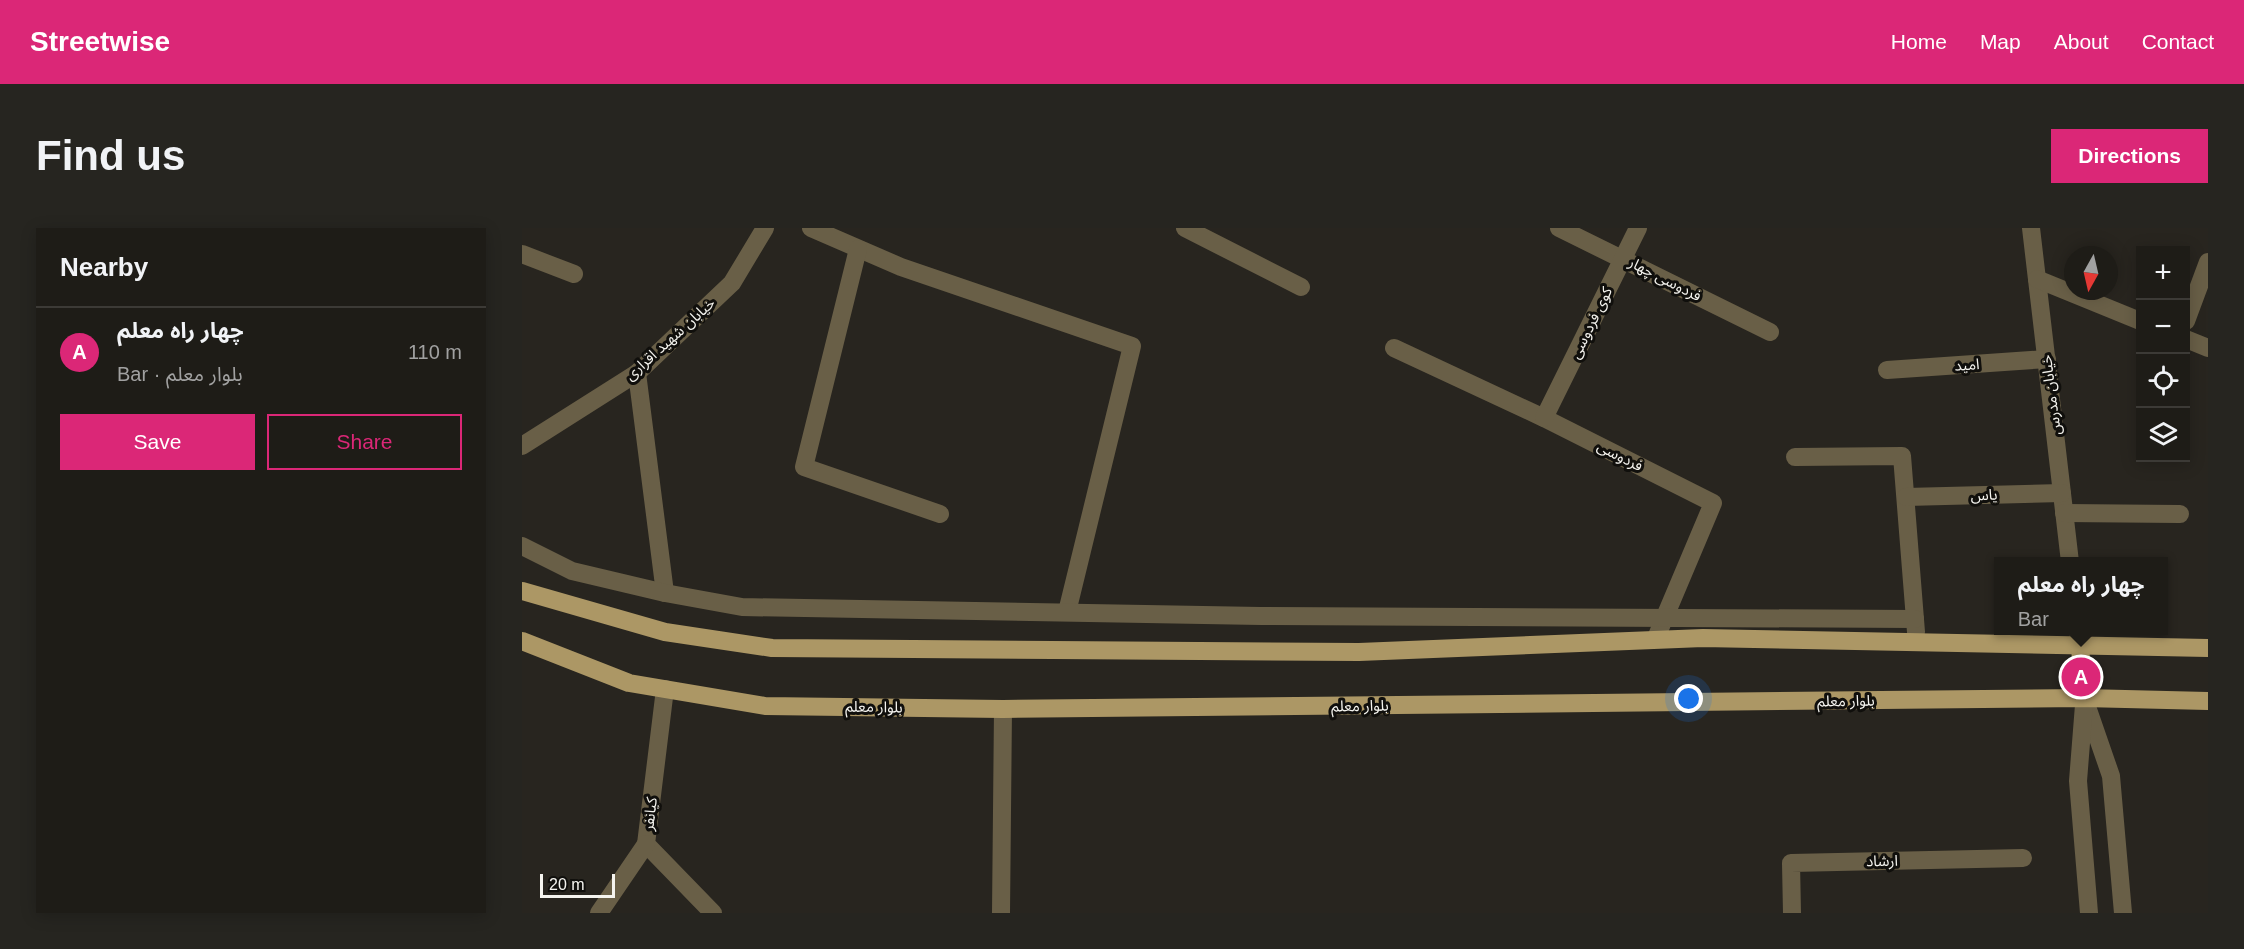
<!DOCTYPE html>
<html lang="en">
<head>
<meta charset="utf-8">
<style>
  :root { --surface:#1e1c17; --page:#262520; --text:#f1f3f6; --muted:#a1a1a1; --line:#3c3a36; --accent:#db2777 }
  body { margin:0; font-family:Helvetica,"Noto Sans Arabic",sans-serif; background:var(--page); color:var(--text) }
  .controls { position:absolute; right:18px; top:18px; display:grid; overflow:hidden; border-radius:0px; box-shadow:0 3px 15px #0003 }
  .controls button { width:54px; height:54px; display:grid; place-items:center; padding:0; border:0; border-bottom:2px solid var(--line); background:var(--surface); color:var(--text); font:30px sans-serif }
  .compass { position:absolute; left:1542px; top:18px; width:54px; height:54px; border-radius:50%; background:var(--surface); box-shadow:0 3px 15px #0003; rotate:188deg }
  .scale { position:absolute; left:18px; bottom:15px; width:75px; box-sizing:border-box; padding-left:6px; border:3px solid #f5f4ef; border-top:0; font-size:16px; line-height:21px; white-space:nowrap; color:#f5f4ef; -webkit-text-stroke:4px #100f0c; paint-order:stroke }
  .you { position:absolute; left:1167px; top:471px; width:21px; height:21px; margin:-15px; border:4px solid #fff; border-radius:50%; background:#1a73e8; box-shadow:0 0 0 9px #1a73e833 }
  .badge { display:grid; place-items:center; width:39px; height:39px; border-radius:50%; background:var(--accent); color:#fff; font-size:20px; font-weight:700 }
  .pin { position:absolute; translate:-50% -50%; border:3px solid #fff; box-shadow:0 2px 6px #0006 }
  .popup { position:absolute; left:1472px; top:329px; width:174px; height:78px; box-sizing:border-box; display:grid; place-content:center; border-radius:0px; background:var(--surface); filter:drop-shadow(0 2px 4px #0005); font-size:20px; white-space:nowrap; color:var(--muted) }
  .popup b { font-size:22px; color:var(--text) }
  .popup::after { content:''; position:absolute; left:50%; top:100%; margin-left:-12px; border:12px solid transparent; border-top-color:var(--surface) }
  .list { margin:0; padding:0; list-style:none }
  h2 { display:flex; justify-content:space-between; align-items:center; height:78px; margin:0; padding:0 24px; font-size:26px }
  h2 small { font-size:20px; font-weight:400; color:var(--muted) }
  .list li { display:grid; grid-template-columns:39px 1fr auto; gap:18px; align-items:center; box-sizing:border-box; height:90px; padding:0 24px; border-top:2px solid var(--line) }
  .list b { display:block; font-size:22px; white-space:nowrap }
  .list p { margin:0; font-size:20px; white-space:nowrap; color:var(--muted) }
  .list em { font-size:20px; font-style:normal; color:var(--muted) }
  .actions { display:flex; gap:12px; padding:18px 24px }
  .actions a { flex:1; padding:14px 0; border:2px solid var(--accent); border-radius:0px; text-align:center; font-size:21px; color:var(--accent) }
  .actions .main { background:var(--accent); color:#fff }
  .icon { flex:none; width:33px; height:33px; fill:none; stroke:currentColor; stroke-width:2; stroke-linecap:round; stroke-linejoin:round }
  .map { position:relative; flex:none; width:1686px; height:685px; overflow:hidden; border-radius:0px }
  header { display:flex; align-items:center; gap:36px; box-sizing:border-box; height:84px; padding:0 30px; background:var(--accent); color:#fff }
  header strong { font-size:28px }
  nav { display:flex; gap:33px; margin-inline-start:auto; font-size:21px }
  .intro { display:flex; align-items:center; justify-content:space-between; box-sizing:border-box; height:144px; padding:0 36px }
  h1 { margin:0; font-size:42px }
  .button { padding:15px 27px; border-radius:0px; background:var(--accent); color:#fff; font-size:21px; font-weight:700 }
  main { display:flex; gap:36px; padding:0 36px }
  aside { flex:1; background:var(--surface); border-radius:0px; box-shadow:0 3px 15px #0003 }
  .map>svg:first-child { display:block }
</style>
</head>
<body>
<header>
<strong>Streetwise</strong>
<nav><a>Home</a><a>Map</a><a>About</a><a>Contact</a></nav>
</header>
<div class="intro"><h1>Find us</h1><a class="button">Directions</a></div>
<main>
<aside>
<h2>Nearby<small></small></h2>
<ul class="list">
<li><span class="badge">A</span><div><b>چهار راه معلم</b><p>Bar · بلوار معلم</p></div><em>110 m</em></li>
</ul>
<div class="actions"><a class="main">Save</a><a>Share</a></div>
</aside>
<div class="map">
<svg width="1686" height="685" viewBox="0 0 1686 685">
  <rect width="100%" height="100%" fill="#28251f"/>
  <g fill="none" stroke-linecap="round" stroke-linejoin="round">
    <g stroke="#695f47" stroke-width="18">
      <polyline points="289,0 379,39 610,118 545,384"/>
      <polyline points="663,0 779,59"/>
      <polyline points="1037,0 1248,104"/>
      <polyline points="1509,0 1548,334"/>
      <polyline points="336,21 282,239 418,286"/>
      <polyline points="0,26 52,46"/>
      <polyline points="1515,51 1618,93"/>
      <polyline points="1664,93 1686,34"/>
      <polyline points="1664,111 1686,120"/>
      <polyline points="872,120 1022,190 1191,275 1134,410"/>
      <polyline points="1365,142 1525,131"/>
      <polyline points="115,145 143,365"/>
      <polyline points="1022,190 1116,0"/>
      <polyline points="0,218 115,145 210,55 243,0"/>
      <polyline points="1273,229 1380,228 1394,404"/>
      <polyline points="1384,269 1540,265"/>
      <polyline points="1542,285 1658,286"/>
      <polyline points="0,318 50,343 143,365 220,379 739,388 1393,391"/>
      <polyline points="1556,402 1558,419"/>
      <polyline points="143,461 124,616 191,685"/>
      <polyline points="1562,470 1589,548 1601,685"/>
      <polyline points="1562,477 1556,553 1567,685"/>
      <polyline points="77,685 124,616"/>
      <polyline points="479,685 481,481"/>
      <polyline points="1270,685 1269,635 1501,630"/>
    </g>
    <g stroke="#ac9765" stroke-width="18">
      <polyline points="0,363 143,404 250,420 837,424 1181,410 1686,420"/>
      <polyline points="0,413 107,455 243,478 481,481 1562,470 1686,473"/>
      <polyline points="1558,419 1562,470"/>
    </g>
  </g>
  <g text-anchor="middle" stroke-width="6" stroke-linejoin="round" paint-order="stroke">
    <g font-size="15" fill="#f5f4ef" stroke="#100f0c">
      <text transform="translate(1143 51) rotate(27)" y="5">فردوسی چهار</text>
      <text transform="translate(1069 95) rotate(-64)" y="5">کوی فردوسی</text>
      <text transform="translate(148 111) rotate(-42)" y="5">خیابان شهید اقراری</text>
      <text transform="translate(1445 137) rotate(-4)" y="5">امید</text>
      <text transform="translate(1529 167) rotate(-97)" y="5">خیابان مدرس</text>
      <text transform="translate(1098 228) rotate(27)" y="5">فردوسی</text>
      <text transform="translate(1462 267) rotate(-2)" y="5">یاس</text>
      <text transform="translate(1324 473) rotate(-1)" y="5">بلوار معلم</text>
      <text transform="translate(838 478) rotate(-1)" y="5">بلوار معلم</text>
      <text transform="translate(352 479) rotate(1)" y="5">بلوار معلم</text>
      <text transform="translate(128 586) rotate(-83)" y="5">کیانفر</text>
      <text transform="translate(1360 633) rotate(-1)" y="5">ارشاد</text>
    </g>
  </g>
</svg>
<div class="controls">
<button>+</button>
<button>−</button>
<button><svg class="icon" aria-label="locate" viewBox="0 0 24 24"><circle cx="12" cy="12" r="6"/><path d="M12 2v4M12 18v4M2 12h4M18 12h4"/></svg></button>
<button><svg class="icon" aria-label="layers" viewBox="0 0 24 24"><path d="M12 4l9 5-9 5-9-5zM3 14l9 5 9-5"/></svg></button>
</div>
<svg class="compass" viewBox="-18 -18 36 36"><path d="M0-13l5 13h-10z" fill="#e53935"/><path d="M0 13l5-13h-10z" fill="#a1a1a1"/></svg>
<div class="scale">20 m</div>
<div class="you"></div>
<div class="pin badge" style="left:1559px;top:449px">A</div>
<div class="popup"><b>چهار راه معلم</b>Bar</div>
</div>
</main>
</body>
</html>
